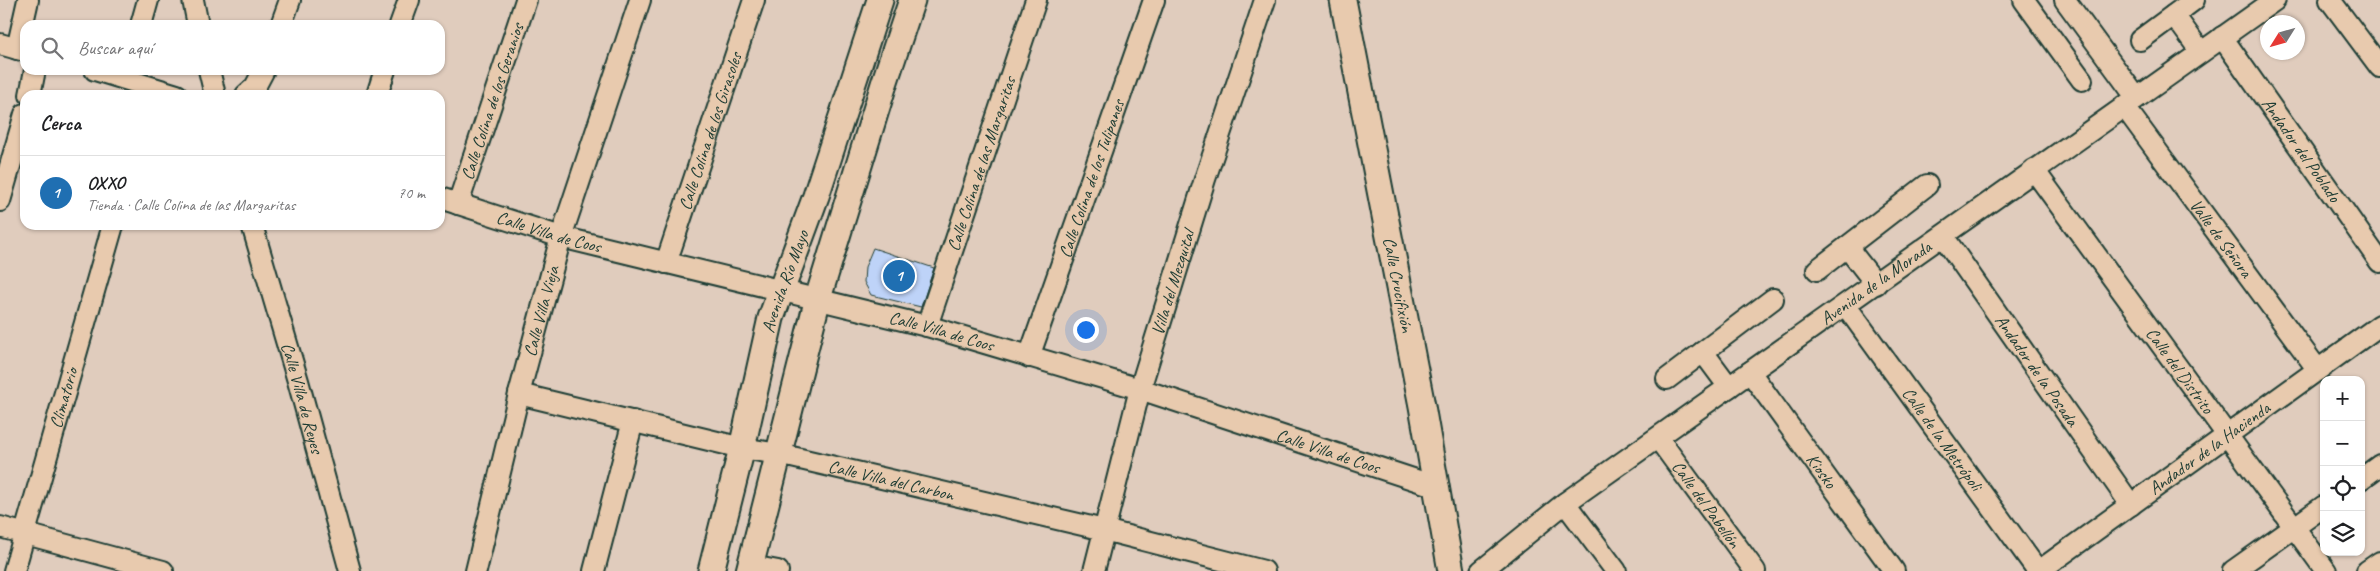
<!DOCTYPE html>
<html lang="es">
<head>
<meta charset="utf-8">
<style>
  :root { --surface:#fff; --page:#f2f2f2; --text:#202124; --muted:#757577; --line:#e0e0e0; --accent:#1f6fb2 }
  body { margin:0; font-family:Caveat,sans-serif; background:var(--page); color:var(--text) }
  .controls { position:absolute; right:15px; bottom:15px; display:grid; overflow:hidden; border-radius:10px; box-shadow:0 1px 4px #0004 }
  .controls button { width:45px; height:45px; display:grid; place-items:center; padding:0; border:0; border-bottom:1px solid var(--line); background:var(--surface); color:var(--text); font:25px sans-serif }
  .compass { position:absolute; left:2260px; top:15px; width:45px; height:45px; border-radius:50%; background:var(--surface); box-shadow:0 1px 4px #0004; rotate:233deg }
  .you { position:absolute; left:1085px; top:329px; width:18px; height:18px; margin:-12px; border:4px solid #fff; border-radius:50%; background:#1a73e8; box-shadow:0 0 0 8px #1a73e833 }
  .badge { display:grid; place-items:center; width:32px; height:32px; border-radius:50%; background:var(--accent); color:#fff; font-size:16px; font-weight:700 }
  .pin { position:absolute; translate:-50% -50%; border:2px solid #fff; box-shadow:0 1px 5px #0006 }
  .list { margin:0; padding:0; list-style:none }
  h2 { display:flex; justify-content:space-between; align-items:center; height:65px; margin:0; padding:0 20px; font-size:21px }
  h2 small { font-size:16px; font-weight:400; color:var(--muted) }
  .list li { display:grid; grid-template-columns:32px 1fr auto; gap:15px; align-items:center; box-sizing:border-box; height:75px; padding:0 20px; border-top:1px solid var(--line) }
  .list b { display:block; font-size:19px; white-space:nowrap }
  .list p { margin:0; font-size:16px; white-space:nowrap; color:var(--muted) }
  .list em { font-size:16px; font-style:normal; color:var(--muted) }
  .icon { flex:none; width:28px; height:28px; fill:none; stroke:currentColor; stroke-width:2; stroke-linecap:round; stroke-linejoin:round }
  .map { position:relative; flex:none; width:2380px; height:571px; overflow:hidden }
  .search { position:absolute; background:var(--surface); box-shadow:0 1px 4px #0004; left:20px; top:20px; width:425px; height:55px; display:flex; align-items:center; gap:12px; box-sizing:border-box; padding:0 18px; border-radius:15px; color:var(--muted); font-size:19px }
  .panel { position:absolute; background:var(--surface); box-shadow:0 1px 4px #0004; left:20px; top:90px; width:425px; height:140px; border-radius:15px }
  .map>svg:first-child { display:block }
</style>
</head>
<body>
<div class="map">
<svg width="2380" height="571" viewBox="0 0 2380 571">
  <rect width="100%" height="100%" fill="#e0ccbd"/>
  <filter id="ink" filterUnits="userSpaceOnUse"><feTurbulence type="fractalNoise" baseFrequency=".02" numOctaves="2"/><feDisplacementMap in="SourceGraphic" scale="10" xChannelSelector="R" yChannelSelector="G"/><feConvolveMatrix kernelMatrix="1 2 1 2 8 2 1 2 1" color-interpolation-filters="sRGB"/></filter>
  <g filter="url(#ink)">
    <polygon fill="#bed3f8" stroke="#1f3d34" points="873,248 934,268 921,307 871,295 864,282 865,267"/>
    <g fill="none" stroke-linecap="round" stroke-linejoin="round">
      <defs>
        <g id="minor">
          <polyline points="193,0 198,25"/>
          <polyline points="2024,0 2082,80"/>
          <polyline points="2065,0 2136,97"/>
          <polyline points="2330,0 2380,67"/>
          <polyline points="2174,15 2201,52"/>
          <polyline points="141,25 148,0"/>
          <polyline points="281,25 290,0"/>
          <polyline points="400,25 409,0"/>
          <path id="s1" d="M2222 37 2380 262"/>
          <polyline points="2140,40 2194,0"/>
          <polyline points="0,44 25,51"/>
          <polyline points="17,49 28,0"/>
          <polyline points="95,70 177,95"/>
          <polyline points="209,70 215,95"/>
          <polyline points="30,95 35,70"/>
          <polyline points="246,95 255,87 264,70"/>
          <polyline points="377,95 385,70"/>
          <path id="s2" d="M2124 106 2318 370"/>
          <path id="s3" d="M2034 170 2326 571"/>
          <path id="s4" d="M440 198 561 237 927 326 1140 389 1437 487"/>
          <polyline points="0,201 25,114"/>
          <path id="s5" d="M458 204 526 0"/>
          <path id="s6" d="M252 225 298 381 350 571"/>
          <path id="s7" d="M1943 236 2131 505"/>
          <polyline points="1847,247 1876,284"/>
          <path id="s8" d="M666 263 754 0"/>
          <polyline points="1817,270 1927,185"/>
          <path id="s9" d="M1846 306 2038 571"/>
          <path id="s10" d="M927 326 1036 0"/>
          <polyline points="1703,352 1729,387"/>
          <path id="s11" d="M1029 357 1154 0"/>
          <path id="s12" d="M1750 372 1894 571"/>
          <polyline points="1667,379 1773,299"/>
          <path id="s13" d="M519 394 742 448 779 454 1104 530 1264 571"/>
          <path id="s14" d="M1658 438 1755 571"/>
          <polyline points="2361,479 2380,465"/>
          <polyline points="1565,503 1616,571"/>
          <polyline points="0,527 163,571"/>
          <polyline points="751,566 778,571"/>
          <path id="s15" d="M14 571 113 225"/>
          <path id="s16" d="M476 571 519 394 561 237 640 0"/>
          <polyline points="594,571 633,421"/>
          <path id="s17" d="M1094 571 1140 389 1205 179 1265 0"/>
          <path id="s18" d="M1481 571 1565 503 2275 0"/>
          <path id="s19" d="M2039 571 2380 325"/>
          <polyline points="2233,571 2324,506"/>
          <polyline points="2367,571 2380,562"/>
        </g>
        <g id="tertiary">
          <path id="s20" d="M1343 0 1422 406 1451 571"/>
          <path id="s21" d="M711 571 742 448 771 318 816 196 880 0"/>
          <polyline points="749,571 818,298 884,84 912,0"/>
        </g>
      </defs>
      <use href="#minor" stroke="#1f3d34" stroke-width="24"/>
      <use href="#tertiary" stroke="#1f3d34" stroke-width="29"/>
      <use href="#minor" stroke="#e8caae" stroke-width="20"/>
      <use href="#tertiary" stroke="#e8caae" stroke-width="25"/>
    </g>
  </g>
  <g text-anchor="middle" stroke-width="5" stroke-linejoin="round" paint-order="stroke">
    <g font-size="18" fill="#1f3d34" stroke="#e8caae">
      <text dy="6" stroke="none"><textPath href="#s5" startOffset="108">Calle Colina de los Geranios</textPath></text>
      <text dy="6" stroke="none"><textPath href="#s8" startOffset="139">Calle Colina de los Girasoles</textPath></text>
      <text dy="6" stroke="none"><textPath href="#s1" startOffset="138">Andador del Poblado</textPath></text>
      <text dy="6" stroke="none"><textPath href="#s10" startOffset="171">Calle Colina de las Margaritas</textPath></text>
      <text dy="6" stroke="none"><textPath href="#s11" startOffset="189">Calle Colina de los Tulipanes</textPath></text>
      <text dy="6" stroke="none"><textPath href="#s4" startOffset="114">Calle Villa de Coos</textPath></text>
      <text dy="6" stroke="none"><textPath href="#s2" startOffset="164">Valle de Señora</textPath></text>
      <text dy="6" stroke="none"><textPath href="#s21" startOffset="299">Avenida Río Mayo</textPath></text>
      <text dy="6" stroke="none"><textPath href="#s18" startOffset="489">Avenida de la Morada</textPath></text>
      <text dy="6" stroke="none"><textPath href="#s17" startOffset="299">Villa del Mezquital</textPath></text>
      <text dy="6" stroke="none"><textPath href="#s20" startOffset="290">Calle Crucifixión</textPath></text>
      <text dy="6" stroke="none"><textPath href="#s16" startOffset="268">Calle Villa Vieja</textPath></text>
      <text dy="6" stroke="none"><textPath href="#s4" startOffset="519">Calle Villa de Coos</textPath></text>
      <text dy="6" stroke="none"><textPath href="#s7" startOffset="164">Andador de la Posada</textPath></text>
      <text dy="6" stroke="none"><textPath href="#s3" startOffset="248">Calle del Distrito</textPath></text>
      <text dy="6" stroke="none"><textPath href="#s15" startOffset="180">Climatorio</textPath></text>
      <text dy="6" stroke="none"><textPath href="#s6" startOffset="180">Calle Villa de Reyes</textPath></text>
      <text dy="6" stroke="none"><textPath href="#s9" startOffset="164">Calle de la Metrópoli</textPath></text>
      <text dy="6" stroke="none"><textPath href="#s19" startOffset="210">Andador de la Hacienda</textPath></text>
      <text dy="6" stroke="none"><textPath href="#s4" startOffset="924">Calle Villa de Coos</textPath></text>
      <text dy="6" stroke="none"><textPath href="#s12" startOffset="122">Kiosko</textPath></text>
      <text dy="6" stroke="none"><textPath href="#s13" startOffset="382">Calle Villa del Carbon</textPath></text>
      <text dy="6" stroke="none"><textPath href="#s14" startOffset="82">Calle del Pabellón</textPath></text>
    </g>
  </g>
</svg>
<div class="controls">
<button>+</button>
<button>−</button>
<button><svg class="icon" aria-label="locate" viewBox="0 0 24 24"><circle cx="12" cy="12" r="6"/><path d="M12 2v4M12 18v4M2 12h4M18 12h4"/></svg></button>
<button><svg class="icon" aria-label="layers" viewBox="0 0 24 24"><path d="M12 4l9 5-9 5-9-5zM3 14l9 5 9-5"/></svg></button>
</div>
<svg class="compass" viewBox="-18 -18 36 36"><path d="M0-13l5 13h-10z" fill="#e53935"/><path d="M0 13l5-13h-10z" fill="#757577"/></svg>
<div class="you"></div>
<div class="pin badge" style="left:899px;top:276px">1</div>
<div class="search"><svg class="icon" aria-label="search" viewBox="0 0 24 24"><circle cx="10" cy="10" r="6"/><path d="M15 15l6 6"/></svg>Buscar aquí</div>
<section class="panel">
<h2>Cerca<small></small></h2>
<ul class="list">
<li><span class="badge">1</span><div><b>OXXO</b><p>Tienda · Calle Colina de las Margaritas</p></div><em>70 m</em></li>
</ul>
</section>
</div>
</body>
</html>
